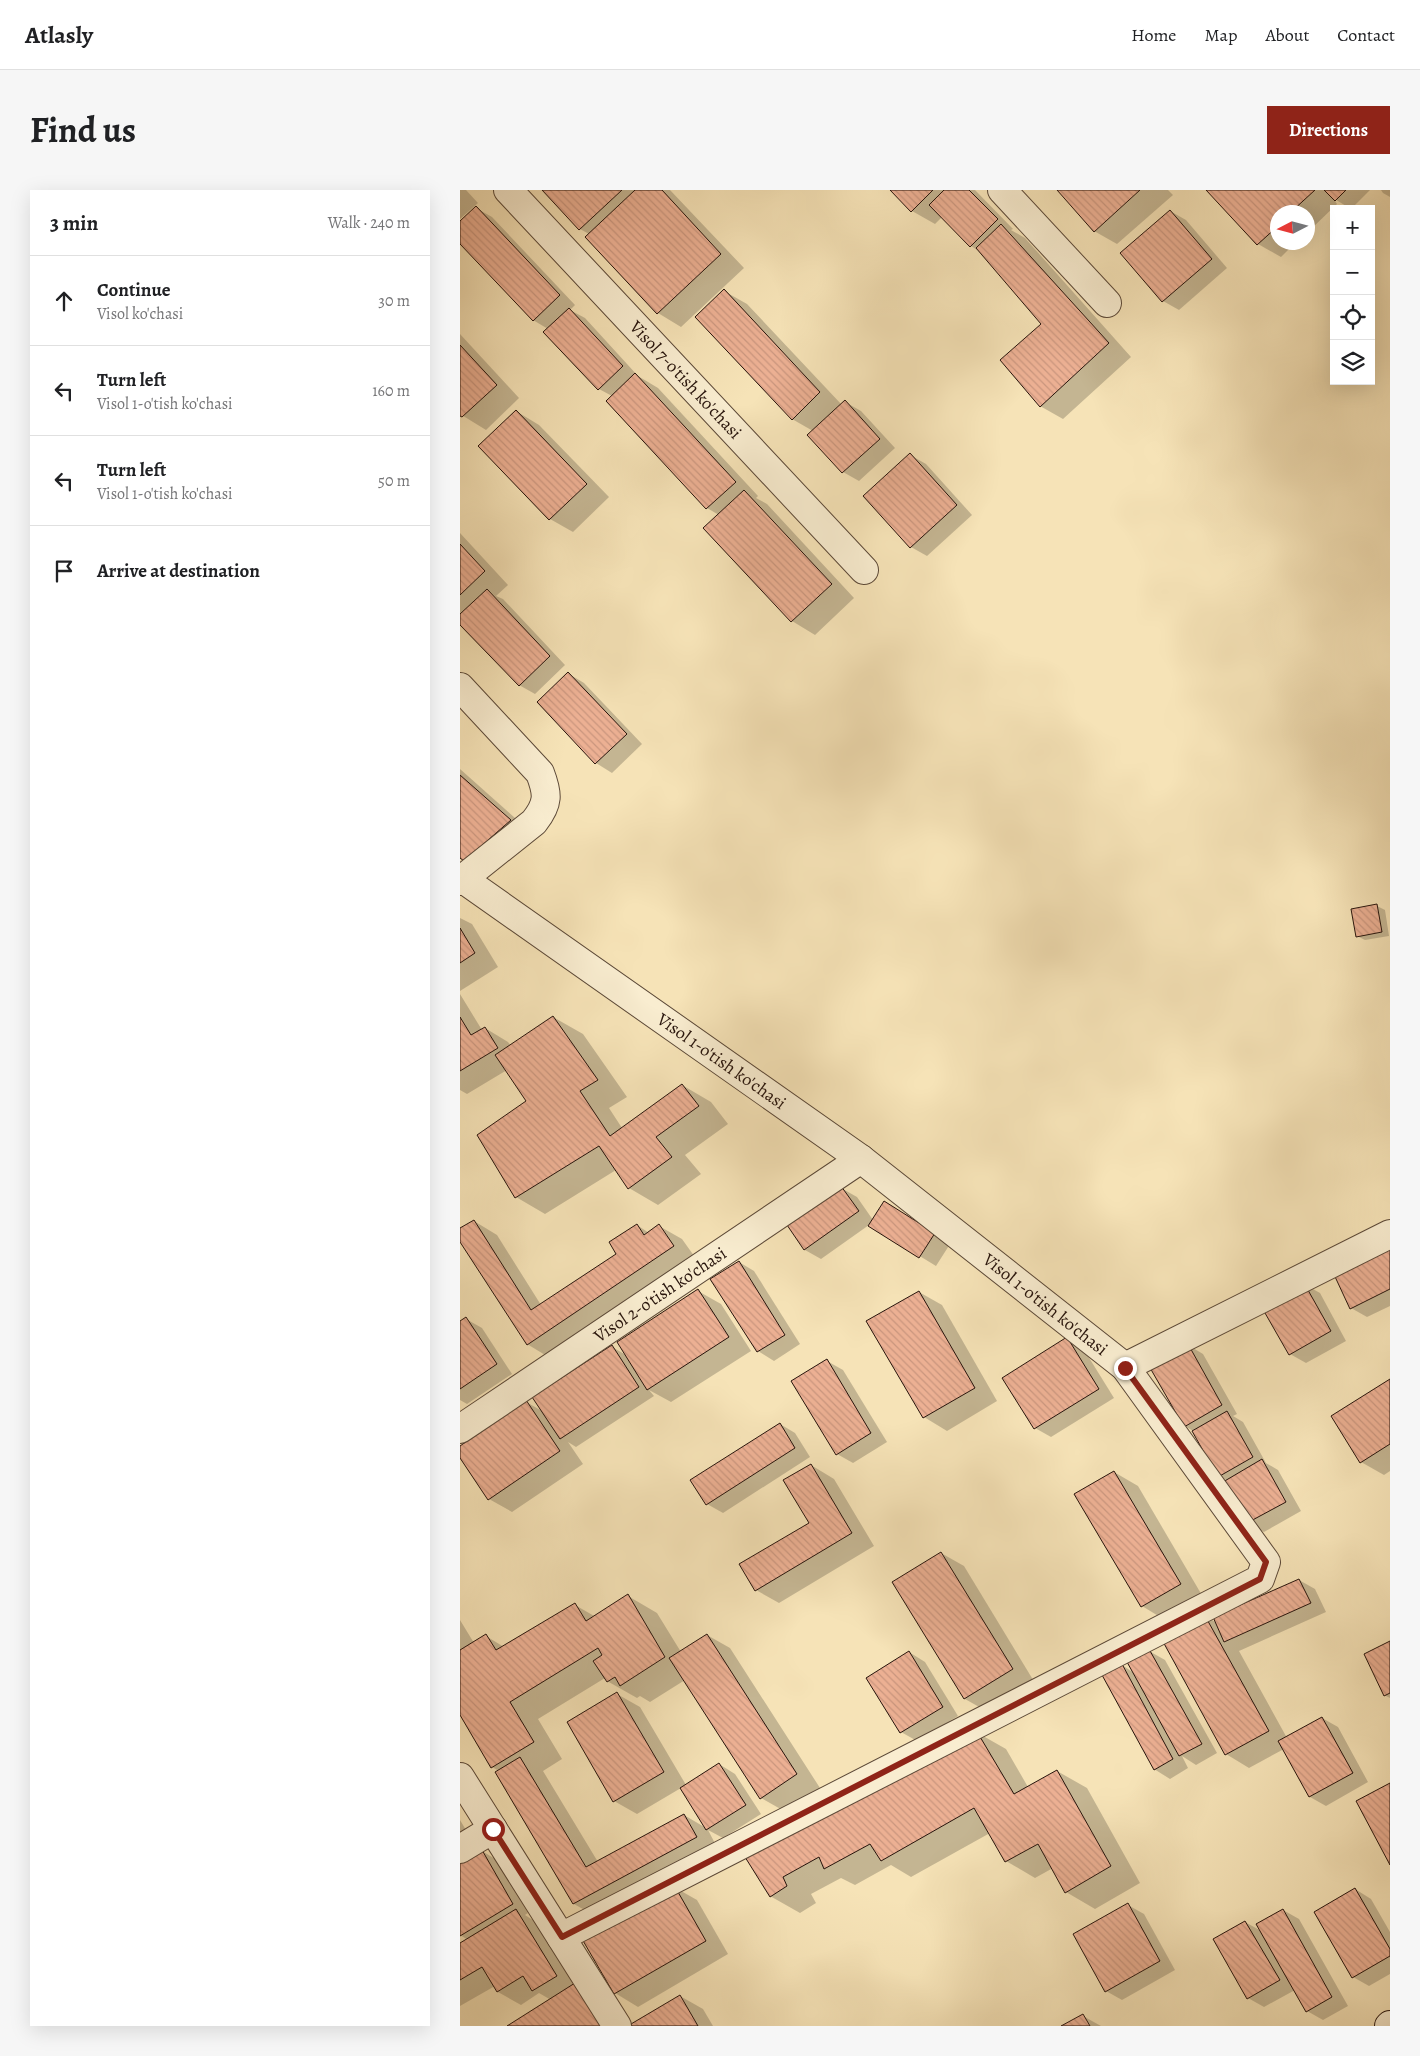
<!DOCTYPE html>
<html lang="en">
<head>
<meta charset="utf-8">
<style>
  :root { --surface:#fff; --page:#f6f6f6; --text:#202124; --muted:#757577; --line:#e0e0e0; --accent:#8f2418 }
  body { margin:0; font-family:Alegreya,serif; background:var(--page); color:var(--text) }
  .controls { position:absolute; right:15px; top:15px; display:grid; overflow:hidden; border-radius:0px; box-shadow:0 5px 20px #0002 }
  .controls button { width:45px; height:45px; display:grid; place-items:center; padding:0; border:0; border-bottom:1px solid var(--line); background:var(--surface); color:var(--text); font:25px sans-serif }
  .compass { position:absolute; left:810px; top:15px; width:45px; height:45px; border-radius:50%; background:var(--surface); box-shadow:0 5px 20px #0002; rotate:264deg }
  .stop { position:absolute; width:15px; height:15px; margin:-11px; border:4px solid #8f2418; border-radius:50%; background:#fff }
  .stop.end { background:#8f2418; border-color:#fff; box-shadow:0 1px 5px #0008 }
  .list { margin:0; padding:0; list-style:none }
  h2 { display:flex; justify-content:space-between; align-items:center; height:65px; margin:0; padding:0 20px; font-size:21px }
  h2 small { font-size:16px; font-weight:400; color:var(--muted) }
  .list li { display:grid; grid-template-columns:32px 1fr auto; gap:15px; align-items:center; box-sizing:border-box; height:90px; padding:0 20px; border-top:1px solid var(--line) }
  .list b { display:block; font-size:19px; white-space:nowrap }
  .list p { margin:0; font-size:16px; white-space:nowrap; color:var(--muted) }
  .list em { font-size:16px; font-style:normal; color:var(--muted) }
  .icon { flex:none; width:28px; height:28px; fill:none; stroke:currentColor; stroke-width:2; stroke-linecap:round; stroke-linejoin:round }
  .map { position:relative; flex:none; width:930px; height:1836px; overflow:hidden; border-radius:0px }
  header { display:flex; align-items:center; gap:30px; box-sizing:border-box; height:70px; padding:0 25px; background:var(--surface); border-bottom:1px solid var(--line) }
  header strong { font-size:24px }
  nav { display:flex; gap:28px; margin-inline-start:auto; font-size:18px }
  .intro { display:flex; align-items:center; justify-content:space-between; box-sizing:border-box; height:120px; padding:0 30px }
  h1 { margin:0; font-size:35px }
  .button { padding:12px 22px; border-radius:0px; background:var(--accent); color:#fff; font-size:18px; font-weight:700 }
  main { display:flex; gap:30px; padding:0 30px }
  aside { flex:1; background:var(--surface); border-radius:0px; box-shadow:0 5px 20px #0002 }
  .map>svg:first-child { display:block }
</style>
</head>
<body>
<header>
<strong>Atlasly</strong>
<nav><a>Home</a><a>Map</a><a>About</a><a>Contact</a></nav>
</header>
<div class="intro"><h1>Find us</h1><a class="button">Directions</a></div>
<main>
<aside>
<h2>3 min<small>Walk · 240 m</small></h2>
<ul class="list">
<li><svg class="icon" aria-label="ahead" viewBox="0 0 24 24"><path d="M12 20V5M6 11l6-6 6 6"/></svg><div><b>Continue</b><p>Visol ko'chasi</p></div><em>30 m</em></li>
<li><svg class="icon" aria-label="left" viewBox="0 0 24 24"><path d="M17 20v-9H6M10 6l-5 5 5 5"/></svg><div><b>Turn left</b><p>Visol 1-o'tish ko'chasi</p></div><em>160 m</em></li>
<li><svg class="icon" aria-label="left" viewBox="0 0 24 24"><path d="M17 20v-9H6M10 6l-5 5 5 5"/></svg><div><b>Turn left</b><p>Visol 1-o'tish ko'chasi</p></div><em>50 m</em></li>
<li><svg class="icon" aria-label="arrive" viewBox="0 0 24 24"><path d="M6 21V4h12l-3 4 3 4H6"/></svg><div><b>Arrive at destination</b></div></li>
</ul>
</aside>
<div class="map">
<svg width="930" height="1836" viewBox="0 0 930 1836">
  <defs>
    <pattern id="building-back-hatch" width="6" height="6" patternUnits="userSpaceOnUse" patternTransform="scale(1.25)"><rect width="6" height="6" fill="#ecb093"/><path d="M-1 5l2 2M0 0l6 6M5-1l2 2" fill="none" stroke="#ca967e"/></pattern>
  </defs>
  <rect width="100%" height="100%" fill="#f6e3b7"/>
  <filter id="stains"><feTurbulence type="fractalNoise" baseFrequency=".004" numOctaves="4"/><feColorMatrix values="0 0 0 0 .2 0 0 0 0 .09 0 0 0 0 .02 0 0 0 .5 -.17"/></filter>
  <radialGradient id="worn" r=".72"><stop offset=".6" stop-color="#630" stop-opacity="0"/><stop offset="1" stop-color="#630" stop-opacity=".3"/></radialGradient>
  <g fill="#0003">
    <polygon points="0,0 6,0 18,13 0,29"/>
    <polygon points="84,0 210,0 284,78 221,137 198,123 126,47 129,44 120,39"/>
    <polygon points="431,0 515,0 553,39 551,40 565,48 671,167 603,229 580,216 583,134 519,61 511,56 482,27 475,34 452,21"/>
    <polygon points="598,0 708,0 713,5 657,54 634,41"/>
    <polygon points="748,0 910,0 891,19 873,8 877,14 848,42 848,22 818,22 818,52 836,52 821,67 798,54"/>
    <polygon points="921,0 930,0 930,7 923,3"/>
    <polygon points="16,18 32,27 115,115 110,120 125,128 178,186 198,198 298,306 296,308 307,314 394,408 355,445 332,431 245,338 259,325 247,318 152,206 139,199 88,139 73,130 0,52 0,33"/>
    <polygon points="710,21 726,30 767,78 719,120 703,111"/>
    <polygon points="264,101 287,114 382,215 385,212 401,221 435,258 399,291 383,282 349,245 353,241 332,229"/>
    <polygon points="0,144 59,208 26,240 0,224"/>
    <polygon points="56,221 79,235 149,307 113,342 90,329"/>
    <polygon points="450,265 466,274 512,325 467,366 451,357 405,306"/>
    <polygon points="0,343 48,395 36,406 43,409 105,475 75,504 59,495 0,433"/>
    <polygon points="109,484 124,493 182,554 152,583 136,573 78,512"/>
    <polygon points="0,579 73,644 28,683 0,666"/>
    <polygon points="917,716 925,720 929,746 905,750 897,746"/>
    <polygon points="0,728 12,734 38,777 0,801"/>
    <polygon points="0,804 22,840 25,838 48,852 51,856 93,827 123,844 167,907 149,918 162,938 222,895 251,912 268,934 225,965 241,984 198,1015 169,998 156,980 85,1024 56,1007 68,911 47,880 7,904 0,900"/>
    <polygon points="381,998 397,1007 413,1030 424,1013 490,1054 476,1076 409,1035 361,1069 345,1060 328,1035"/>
    <polygon points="14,1031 37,1045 81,1115 158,1065 177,1035 189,1043 199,1036 222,1049 237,1070 90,1168 67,1154 0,1050 0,1040"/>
    <polygon points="930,1051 930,1116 907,1127 891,1118"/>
    <polygon points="279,1072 294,1081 340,1154 314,1171 298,1161"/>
    <polygon points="844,1094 860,1103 886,1151 846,1173 830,1164"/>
    <polygon points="238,1101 261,1114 291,1161 211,1212 189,1200 194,1206 116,1257 108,1252 123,1274 52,1322 29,1309 0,1266 0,1257 66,1212 84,1222 152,1157 166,1165"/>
    <polygon points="459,1102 482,1115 537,1211 487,1241 464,1227"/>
    <polygon points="6,1129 22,1138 52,1184 7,1214 0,1210 0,1133"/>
    <polygon points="607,1149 623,1158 654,1208 591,1247 575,1238"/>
    <polygon points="728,1155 743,1164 777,1224 773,1226 783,1232 806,1273 818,1280 841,1321 804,1342 788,1333 767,1291 759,1286 733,1241 725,1236"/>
    <polygon points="367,1171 383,1180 427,1252 393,1273 377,1264"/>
    <polygon points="930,1190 930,1281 924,1285 901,1272"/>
    <polygon points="320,1234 335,1243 350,1267 263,1323 247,1314"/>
    <polygon points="351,1275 374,1289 414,1356 319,1413 296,1400 350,1333"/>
    <polygon points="654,1282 678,1296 743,1407 705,1430 682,1416"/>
    <polygon points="481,1363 504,1376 575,1493 528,1522 505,1509"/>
    <polygon points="839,1390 855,1399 866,1422 779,1461 827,1548 862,1528 878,1537 908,1592 866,1616 850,1607 824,1559 789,1578 766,1564 702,1448 744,1425 757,1433"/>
    <polygon points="168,1406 197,1423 221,1462 247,1445 270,1458 360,1598 324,1621 301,1608 225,1490 190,1512 180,1506 177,1508 147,1491 145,1488 78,1529 102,1569 83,1581 138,1672 224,1625 246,1638 221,1598 177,1624 154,1611 157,1504 180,1517 226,1595 259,1574 275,1584 301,1624 263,1648 248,1640 259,1661 137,1727 114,1714 39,1581 32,1577 0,1523 0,1430 14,1453 26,1446 44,1457 115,1415 136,1427"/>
    <polygon points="930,1453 930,1508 924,1505"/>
    <polygon points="689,1461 705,1470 757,1563 736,1575 722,1566 728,1578 710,1589 694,1579 662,1475 674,1483"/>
    <polygon points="449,1462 465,1472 498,1526 457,1551 441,1542"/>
    <polygon points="516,1542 546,1559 568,1597 597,1581 627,1598 680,1693 635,1719 606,1702 593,1678 575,1688 546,1671 530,1643 451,1687 431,1675 395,1695 381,1688 351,1704 356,1713 340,1723 310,1706 287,1667"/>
    <polygon points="0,1630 19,1662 22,1661 37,1670 68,1723 65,1725 79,1734 118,1796 49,1836 91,1810 79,1803 61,1815 38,1802 35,1796 0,1816 0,1754 8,1750 0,1745"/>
    <polygon points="214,1697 237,1710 268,1764 178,1817 155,1803"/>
    <polygon points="895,1699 911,1709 930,1742 930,1784 909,1796 893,1787"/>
    <polygon points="668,1715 684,1724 715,1780 662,1810 646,1801"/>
    <polygon points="823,1720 839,1729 888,1816 863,1830 847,1821 835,1800 804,1817 788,1808 785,1732 803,1742"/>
    <polygon points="220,1806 243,1819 253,1836 174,1836"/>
    <polygon points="623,1826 641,1836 604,1836"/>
  </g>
  <g fill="url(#building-back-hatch)" stroke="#27140c">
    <polygon points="82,0 162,0 119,40"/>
    <polygon points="175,0 202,0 261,64 197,124 125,47"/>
    <polygon points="430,0 473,0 451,22"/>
    <polygon points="484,0 509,0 538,29 510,57 469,15"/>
    <polygon points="597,0 680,0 634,42"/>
    <polygon points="746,0 855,0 831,22 818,22 818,36 797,55"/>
    <polygon points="864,0 886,0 875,11"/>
    <polygon points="16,16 100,105 73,131 0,54 0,31"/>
    <polygon points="710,20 752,69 702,112 660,63"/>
    <polygon points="541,34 649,153 580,217 540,170 581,134 516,58"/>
    <polygon points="264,99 360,202 332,230 235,127"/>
    <polygon points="109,118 163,176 138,200 83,142"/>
    <polygon points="0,155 37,195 2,227 0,226"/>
    <polygon points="175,183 276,292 246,319 146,211"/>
    <polygon points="385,210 420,249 382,283 347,245"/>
    <polygon points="56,220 127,294 89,330 18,256"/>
    <polygon points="450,263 497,315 450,358 403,306"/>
    <polygon points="284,300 372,394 331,432 243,338"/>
    <polygon points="0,354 25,381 0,405"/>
    <polygon points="27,399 90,466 59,496 0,435 0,424"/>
    <polygon points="108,482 167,544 135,574 77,512"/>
    <polygon points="0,585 51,630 4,671 0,668"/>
    <polygon points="917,714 922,742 896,747 891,719"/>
    <polygon points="0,738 15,763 0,773"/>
    <polygon points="93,826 138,890 120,901 150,946 222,894 239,916 196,947 212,967 168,999 139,956 55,1008 17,945 66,911 35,865"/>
    <polygon points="0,827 11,845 25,837 38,858 0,881"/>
    <polygon points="381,996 399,1021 344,1060 327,1035"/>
    <polygon points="424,1011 475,1043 459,1068 408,1036"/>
    <polygon points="14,1030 71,1120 156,1064 149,1052 177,1034 184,1045 199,1034 214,1056 67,1155 0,1052 0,1038"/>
    <polygon points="930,1050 930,1099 890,1119 871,1078"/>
    <polygon points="279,1071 325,1145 297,1162 250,1089"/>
    <polygon points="844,1093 871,1141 829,1165 801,1116"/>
    <polygon points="238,1099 269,1147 187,1200 157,1152"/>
    <polygon points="459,1101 515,1198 463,1228 406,1131"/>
    <polygon points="6,1127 37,1174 0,1199 0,1131"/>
    <polygon points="607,1147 639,1199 574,1239 542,1188"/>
    <polygon points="728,1154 762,1215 724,1237 689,1176"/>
    <polygon points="152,1155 179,1197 100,1249 72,1207"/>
    <polygon points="367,1169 411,1243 376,1265 331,1191"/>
    <polygon points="930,1189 930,1254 900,1273 871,1226"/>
    <polygon points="66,1210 100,1261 28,1310 0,1268 0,1256"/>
    <polygon points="767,1221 793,1267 758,1287 732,1241"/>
    <polygon points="320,1233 335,1258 246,1315 230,1290"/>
    <polygon points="802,1269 826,1312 787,1333 763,1292"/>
    <polygon points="351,1274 392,1343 295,1401 279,1374 349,1333 323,1290"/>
    <polygon points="654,1281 721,1394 681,1417 614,1304"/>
    <polygon points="481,1362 553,1479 504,1509 432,1392"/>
    <polygon points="839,1389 851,1413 764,1452 753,1427"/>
    <polygon points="168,1404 205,1467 160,1496 155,1487 147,1492 133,1471 142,1465 138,1458 50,1512 74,1552 31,1578 0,1525 0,1460 26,1444 36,1460 115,1413 126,1431"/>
    <polygon points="744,1424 809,1541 765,1565 701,1448"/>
    <polygon points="247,1444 337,1584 300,1609 209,1468"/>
    <polygon points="930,1451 930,1503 924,1506 904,1464"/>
    <polygon points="689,1459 742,1554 719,1566 667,1472"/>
    <polygon points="449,1461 483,1517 440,1543 406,1488"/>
    <polygon points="662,1474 713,1569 694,1580 642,1485"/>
    <polygon points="157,1502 204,1582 153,1612 107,1532"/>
    <polygon points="862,1527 893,1583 849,1607 818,1551"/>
    <polygon points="516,1540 554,1604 597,1580 651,1676 605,1703 578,1654 545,1672 514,1618 421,1671 410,1654 364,1679 359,1667 323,1687 327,1696 310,1707 285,1667"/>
    <polygon points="60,1567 126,1677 224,1624 237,1647 113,1714 35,1582"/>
    <polygon points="259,1573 286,1615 246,1640 220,1598"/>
    <polygon points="930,1593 930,1675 896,1611"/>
    <polygon points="22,1660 53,1714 0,1746 0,1672"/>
    <polygon points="214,1695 246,1751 154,1804 122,1749"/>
    <polygon points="895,1698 930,1759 930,1766 892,1788 854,1722"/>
    <polygon points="668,1713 700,1771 645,1802 613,1744"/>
    <polygon points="56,1719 97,1786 72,1801 63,1786 37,1802 22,1777 0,1790 0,1753"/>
    <polygon points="823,1719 872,1807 846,1822 796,1734"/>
    <polygon points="785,1731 820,1790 787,1809 753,1749"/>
    <polygon points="115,1793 143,1836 47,1836"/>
    <polygon points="220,1805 238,1836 172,1836 171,1834"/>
    <polygon points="623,1824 630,1836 601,1836"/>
  </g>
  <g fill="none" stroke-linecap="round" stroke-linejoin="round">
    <defs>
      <g id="street">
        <path id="s1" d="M48 0 404 380"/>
        <polyline points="542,0 647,113"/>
        <path d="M0 497 80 583C88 604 89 613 74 632L0 691"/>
        <path id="s2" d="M0 687 401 969 665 1177 806 1372 800 1389 101 1747"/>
        <polyline points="665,1177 930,1044"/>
        <path id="s3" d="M0 1239 401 969"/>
        <polyline points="0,1587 157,1836"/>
        <polyline points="0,1659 33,1639"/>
      </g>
      <polyline id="secondary" points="929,1836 930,1835"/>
    </defs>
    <use href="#street" stroke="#5b4837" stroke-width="30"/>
    <use href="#secondary" stroke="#27140c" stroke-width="30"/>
    <use href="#street" stroke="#f9edd0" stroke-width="28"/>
    <use href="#secondary" stroke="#f9edd0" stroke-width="28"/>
  </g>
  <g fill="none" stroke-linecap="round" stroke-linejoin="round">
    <polyline stroke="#8f2418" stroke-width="6" points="33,1639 102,1747 800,1389 806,1372 665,1178"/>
  </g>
  <g text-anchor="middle" stroke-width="4" stroke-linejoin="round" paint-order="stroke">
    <g font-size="18" fill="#27140c" stroke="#f9edd0">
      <text dy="6" stroke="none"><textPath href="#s1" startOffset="260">Visol 7-o'tish ko'chasi</textPath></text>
      <text dy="6" stroke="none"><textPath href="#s2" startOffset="320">Visol 1-o'tish ko'chasi</textPath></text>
      <text dy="6" stroke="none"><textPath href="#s3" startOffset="241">Visol 2-o'tish ko'chasi</textPath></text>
      <text dy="6" stroke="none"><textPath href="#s2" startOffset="725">Visol 1-o'tish ko'chasi</textPath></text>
    </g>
  </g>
  <rect width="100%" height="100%" filter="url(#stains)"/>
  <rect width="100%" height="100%" fill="url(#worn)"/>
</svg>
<div class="controls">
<button>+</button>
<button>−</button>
<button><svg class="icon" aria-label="locate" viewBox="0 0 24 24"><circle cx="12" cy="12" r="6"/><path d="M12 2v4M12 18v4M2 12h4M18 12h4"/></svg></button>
<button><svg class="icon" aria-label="layers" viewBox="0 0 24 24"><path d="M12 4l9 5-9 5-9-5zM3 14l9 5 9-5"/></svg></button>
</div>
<svg class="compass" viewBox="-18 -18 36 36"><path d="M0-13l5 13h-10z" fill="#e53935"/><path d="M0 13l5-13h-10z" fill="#757577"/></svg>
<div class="stop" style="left:33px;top:1639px"></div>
<div class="stop end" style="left:665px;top:1178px"></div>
</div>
</main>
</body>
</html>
